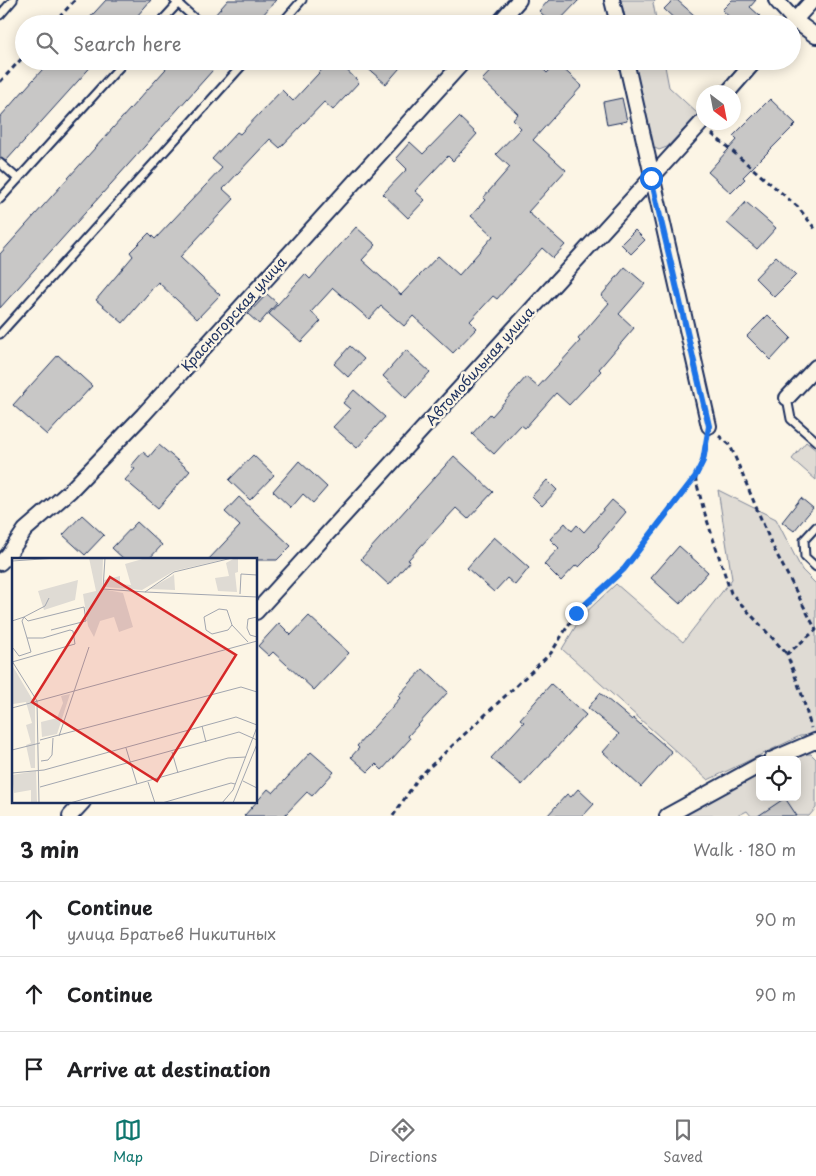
<!DOCTYPE html>
<html lang="en">
<head>
<meta charset="utf-8">
<style>
  :root { --surface:#fff; --page:#f6f6f6; --text:#202124; --muted:#757577; --line:#e0e0e0; --accent:#0f766e }
  body { margin:0; font-family:"Playpen Sans",sans-serif; background:var(--page); color:var(--text) }
  .controls { position:absolute; right:15px; bottom:15px; display:grid; overflow:hidden; border-radius:8px; box-shadow:0 2px 12px #0003 }
  .controls button { width:45px; height:45px; display:grid; place-items:center; padding:0; border:0; border-bottom:1px solid var(--line); background:var(--surface); color:var(--text); font:25px sans-serif }
  .compass { position:absolute; left:696px; top:85px; width:45px; height:45px; border-radius:50%; background:var(--surface); box-shadow:0 2px 12px #0003; rotate:148deg }
  .stop { position:absolute; width:15px; height:15px; margin:-11px; border:4px solid #1a73e8; border-radius:50%; background:#fff }
  .stop.end { background:#1a73e8; border-color:#fff; box-shadow:0 1px 5px #0008 }
  .list { margin:0; padding:0; list-style:none }
  h2 { display:flex; justify-content:space-between; align-items:center; height:65px; margin:0; padding:0 20px; font-size:21px }
  h2 small { font-size:16px; font-weight:400; color:var(--muted) }
  .list li { display:grid; grid-template-columns:32px 1fr auto; gap:15px; align-items:center; box-sizing:border-box; height:75px; padding:0 20px; border-top:1px solid var(--line) }
  .list b { display:block; font-size:19px; white-space:nowrap }
  .list p { margin:0; font-size:16px; white-space:nowrap; color:var(--muted) }
  .list em { font-size:16px; font-style:normal; color:var(--muted) }
  .icon { flex:none; width:28px; height:28px; fill:none; stroke:currentColor; stroke-width:2; stroke-linecap:round; stroke-linejoin:round }
  .map { position:relative; flex:none; width:816px; height:816px; overflow:hidden }
  .search { position:absolute; background:var(--surface); box-shadow:0 2px 12px #0003; left:15px; right:15px; top:15px; height:55px; display:flex; align-items:center; gap:12px; box-sizing:border-box; padding:0 18px; border-radius:28px; color:var(--muted); font-size:19px }
  .sheet { height:290px; background:var(--surface) }
  nav { display:flex; justify-content:space-around; align-items:center; box-sizing:border-box; height:70px; border-top:1px solid var(--line); background:var(--surface); font-size:14px; color:var(--muted) }
  nav a { display:grid; justify-items:center; gap:2px }
  nav .on { color:var(--accent) }
  .map>svg:first-child { display:block }
</style>
</head>
<body>
<div class="map">
<svg width="816" height="816" viewBox="0 0 816 816">
  <rect width="100%" height="100%" fill="#fcf5e5"/>
  <filter id="ink" filterUnits="userSpaceOnUse"><feTurbulence type="fractalNoise" baseFrequency=".02" numOctaves="2"/><feDisplacementMap in="SourceGraphic" scale="10" xChannelSelector="R" yChannelSelector="G"/><feConvolveMatrix kernelMatrix="1 2 1 2 8 2 1 2 1" color-interpolation-filters="sRGB"/></filter>
  <g filter="url(#ink)">
    <g fill="#dfdbd4" stroke="#7d8599">
      <polygon points="621,0 656,0 653,3 657,24 626,24"/>
      <polygon points="634,61 664,61 669,87 698,114 667,147 659,150 653,147"/>
      <polygon points="806,442 816,450 816,480 792,459"/>
      <polygon points="718,490 776,519 802,570 816,584 816,735 800,736 708,780 562,649 582,616 616,584 683,642 732,579"/>
      <polygon points="800,754 811,754 816,759 816,808 809,816 751,816 747,811 737,816 682,816 760,772 760,797 797,797 797,760 787,760"/>
    </g>
    <g fill="#c8c7c6" stroke="#1b2f5e">
      <polygon points="106,0 151,0 130,24 84,24"/>
      <polygon points="228,0 276,0 255,24 207,24"/>
      <polygon points="549,0 579,0 556,24 553,24 539,11"/>
      <polygon points="673,0 677,0 694,15 686,24 680,24 664,9"/>
      <polygon points="732,0 756,0 750,7 760,16 753,24 737,24 722,10"/>
      <polygon points="50,61 96,61 6,161 0,158 0,117"/>
      <polygon points="173,61 221,61 0,308 0,254"/>
      <polygon points="330,61 337,61 359,82 333,110 324,102 280,148 270,139 223,189 234,199 180,257 220,295 197,319 158,282 123,323 96,300 133,256 130,252 149,233 155,239 222,168 212,159 237,132 240,134 282,90 293,101"/>
      <polygon points="359,61 406,61 386,84"/>
      <polygon points="500,61 535,61 547,73 557,63 582,86 533,140 566,170 528,212 565,245 553,258 542,248 497,299 493,296 470,321 477,328 453,353 413,316 404,326 381,306 369,319 333,288 311,312 321,321 301,342 269,314 305,274 310,279 356,227 376,245 362,260 401,295 438,256 459,275 493,236 471,216 485,200 483,198 510,167 496,154 521,128 513,120 518,114 482,80"/>
      <polygon points="622,98 627,121 607,125 603,102"/>
      <polygon points="770,99 796,124 743,177 745,179 731,193 708,172 737,140 733,136"/>
      <polygon points="459,117 477,134 453,161 448,156 415,191 425,200 408,218 383,194 407,169 396,158 410,142 423,154"/>
      <polygon points="746,202 776,228 757,249 727,223"/>
      <polygon points="635,230 645,240 631,254 621,244"/>
      <polygon points="776,256 796,275 774,297 755,278"/>
      <polygon points="625,267 645,284 619,314 634,328 599,369 601,371 569,405 556,393 525,428 521,425 494,454 472,434 490,414 492,416 526,377 538,387 580,341 578,339 609,303 601,296"/>
      <polygon points="267,294 277,303 259,324 248,314"/>
      <polygon points="768,315 791,338 771,360 747,336"/>
      <polygon points="350,346 364,359 348,377 334,364"/>
      <polygon points="406,350 430,372 406,398 383,376"/>
      <polygon points="58,355 92,386 47,435 13,405"/>
      <polygon points="354,390 385,417 357,448 333,427 350,409 343,403"/>
      <polygon points="159,445 190,471 158,508 125,480 135,469 131,466 143,452 149,457"/>
      <polygon points="253,455 274,475 250,500 229,480"/>
      <polygon points="454,456 493,492 468,519 456,508 408,560 410,561 389,585 361,559"/>
      <polygon points="299,461 327,487 313,503 303,494 291,508 273,491"/>
      <polygon points="547,480 557,490 542,506 532,496"/>
      <polygon points="239,497 291,546 277,560 208,560 240,526 225,512"/>
      <polygon points="801,498 813,508 794,531 782,522"/>
      <polygon points="612,500 626,512 598,545 599,547 579,567 576,565 561,581 544,564 559,548 550,539 565,523 572,531 577,525 584,532"/>
      <polygon points="82,515 104,535 85,555 63,535"/>
      <polygon points="137,522 162,545 148,560 125,560 112,548"/>
      <polygon points="494,537 529,568 515,585 507,578 494,592 467,568"/>
      <polygon points="679,546 708,572 680,604 651,578"/>
      <polygon points="309,616 349,653 314,690 273,652 269,656 258,646 279,623 291,635"/>
      <polygon points="423,669 448,692 408,736 410,739 382,770 376,764 368,772 351,757 359,748 357,746 400,698 398,696"/>
      <polygon points="551,684 586,715 522,785 491,758 524,722 520,719"/>
      <polygon points="600,693 632,720 633,718 672,752 641,787 603,752 619,734 588,708"/>
      <polygon points="311,752 334,772 312,796 307,792 284,816 244,816 268,789 273,793"/>
      <polygon points="578,789 594,804 583,816 547,816 567,794 571,797"/>
      <polygon points="785,798 797,816 758,816"/>
    </g>
    <g fill="none" stroke-linecap="round" stroke-linejoin="round">
      <defs>
        <g id="lane">
          <polyline points="174,0 201,24"/>
          <polyline points="0,15 13,0"/>
          <polyline points="159,24 181,0"/>
          <polyline points="281,24 302,0"/>
          <polyline points="0,163 18,179"/>
          <polyline points="0,199 125,61"/>
          <polyline points="0,334 246,61"/>
          <polyline points="787,398 791,419 816,441"/>
          <polyline points="816,527 804,540 805,557 816,567"/>
        </g>
        <g id="street">
          <polyline points="612,0 618,24"/>
          <polyline points="776,0 794,20 816,36"/>
          <polyline points="498,24 519,0"/>
          <polyline points="791,24 813,0"/>
          <polyline points="626,61 709,426"/>
          <polyline points="728,92 755,61"/>
          <polyline points="787,398 816,367"/>
          <polyline points="0,563 8,555 25,530 70,491 143,415 464,61"/>
          <polyline points="256,612 704,120"/>
          <polyline points="771,760 815,741 816,742"/>
          <polyline points="70,816 83,802"/>
          <polyline points="667,816 760,765"/>
        </g>
      </defs>
      <use href="#lane" stroke="#1b2f5e" stroke-width="11"/>
      <use href="#street" stroke="#1b2f5e" stroke-width="18"/>
      <g stroke="#1b2f5e" stroke-width="3" stroke-dasharray="5 4" stroke-linecap="butt">
        <polyline points="53,24 75,0"/>
        <polyline points="0,82 24,56"/>
        <polyline points="712,134 798,207 816,230"/>
        <polyline points="719,436 730,445 772,545 816,630 787,654 802,695 811,728"/>
        <polyline points="695,477 704,511 731,593 787,654"/>
        <polyline points="393,816 419,777 551,653 576,613 624,569 695,477 703,461 706,441"/>
      </g>
      <use href="#lane" stroke="#fcf5e5" stroke-width="7"/>
      <use href="#street" stroke="#fcf5e5" stroke-width="14"/>
    </g>
  </g>
  <g fill="none" stroke-linecap="round" stroke-linejoin="round" filter="url(#ink)">
    <polyline stroke="#1a73e8" stroke-width="6" points="576,613 624,569 695,477 703,461 709,426 651,178"/>
  </g>
  <g text-anchor="middle" stroke-width="5" stroke-linejoin="round" paint-order="stroke">
    <g font-size="14" fill="#1b2f5e" stroke="#fcf5e5">
      <text transform="translate(234 314) rotate(-48)" y="5">Красногорская улица</text>
      <text transform="translate(480 366) rotate(-48)" y="5">Автомобильная улица</text>
    </g>
  </g>
  <g transform="translate(12 558)">
    <rect width="245" height="245" fill="#fcf5e5"/>
    <path d="M77 0H91L90 31 111 35 121 69 107 74 102 59 88 63 82 79 76 68 71 36 84 33ZM134 0H218L162 13 130 32 93 29 92 22 108 18V26L119 27 113 6ZM223 0 226 1V14L223 15 225 34 206 33 203 20 217 18 214 5ZM162 16 163 32 137 31 160 18ZM66 22 63 42 32 52 26 33ZM0 107 23 146V210H19L14 187 19 185 14 167 20 165 14 144 1 146 0 142ZM58 136 45 176 30 179 29 164 45 160 51 145 49 138ZM24 213 25 245H19V232L2 235 0 217Z" fill="#dfdbd4"/>
    <path fill="none" stroke="#a2a6af" stroke-width="1" d="M93 0 91 31 133 34 162 14 220 0M0 3 45 0M133 34 245 39M228 36 229 16 245 17M245 59 236 61 235 70 238 77 245 79M0 63 12 59 16 63 72 49 74 63 39 72M220 67 216 72 200 76 194 72 192 59 207 51 215 52 220 67 236 84M1 90 7 98 19 94 15 80M0 103 25 143 27 245M0 104 63 86 61 73 58 72 31 80H15L10 63 12 59 33 48 37 40M0 150 245 83M190 168 194 184M47 178 77 89M28 182 229 129 245 134M114 190 125 226M0 192 28 185M160 194 166 215M29 203 36 202 40 197 41 180M0 215 32 212 224 159 245 167M231 223 245 230M136 224 143 245M28 229 227 174 245 182M58 245 216 200 234 199M150 245 219 225 223 226M210 245 221 232 245 169M221 245 245 186"/>
    <path fill="#d62828" fill-opacity="0.15" stroke="#d62828" stroke-width="2.5" d="M98 19 224 97 145 223 20 144Z"/>
    <rect width="245" height="245" fill="none" stroke="#1b2f5e" stroke-width="2.5"/>
  </g>
</svg>
<div class="controls">
<button><svg class="icon" aria-label="locate" viewBox="0 0 24 24"><circle cx="12" cy="12" r="6"/><path d="M12 2v4M12 18v4M2 12h4M18 12h4"/></svg></button>
</div>
<svg class="compass" viewBox="-18 -18 36 36"><path d="M0-13l5 13h-10z" fill="#e53935"/><path d="M0 13l5-13h-10z" fill="#757577"/></svg>
<div class="stop" style="left:651px;top:178px"></div>
<div class="stop end" style="left:576px;top:613px"></div>
<div class="search"><svg class="icon" aria-label="search" viewBox="0 0 24 24"><circle cx="10" cy="10" r="6"/><path d="M15 15l6 6"/></svg>Search here</div>
</div>
<section class="sheet">
<h2>3 min<small>Walk · 180 m</small></h2>
<ul class="list">
<li><svg class="icon" aria-label="ahead" viewBox="0 0 24 24"><path d="M12 20V5M6 11l6-6 6 6"/></svg><div><b>Continue</b><p>улица Братьев Никитиных</p></div><em>90 m</em></li>
<li><svg class="icon" aria-label="ahead" viewBox="0 0 24 24"><path d="M12 20V5M6 11l6-6 6 6"/></svg><div><b>Continue</b></div><em>90 m</em></li>
<li><svg class="icon" aria-label="arrive" viewBox="0 0 24 24"><path d="M6 21V4h12l-3 4 3 4H6"/></svg><div><b>Arrive at destination</b></div></li>
</ul>
</section>
<nav>
<a class="on"><svg class="icon" aria-label="map" viewBox="0 0 24 24"><path d="M3 6l6-2 6 2 6-2v14l-6 2-6-2-6 2zM9 4v14M15 6v14"/></svg>Map</a>
<a><svg class="icon" aria-label="directions" viewBox="0 0 24 24"><path d="M12 3l9 9-9 9-9-9zM9 14v-3h6M13 9l2 2-2 2"/></svg>Directions</a>
<a><svg class="icon" aria-label="saved" viewBox="0 0 24 24"><path d="M7 4h10v16l-5-4-5 4z"/></svg>Saved</a>
</nav>
</body>
</html>
